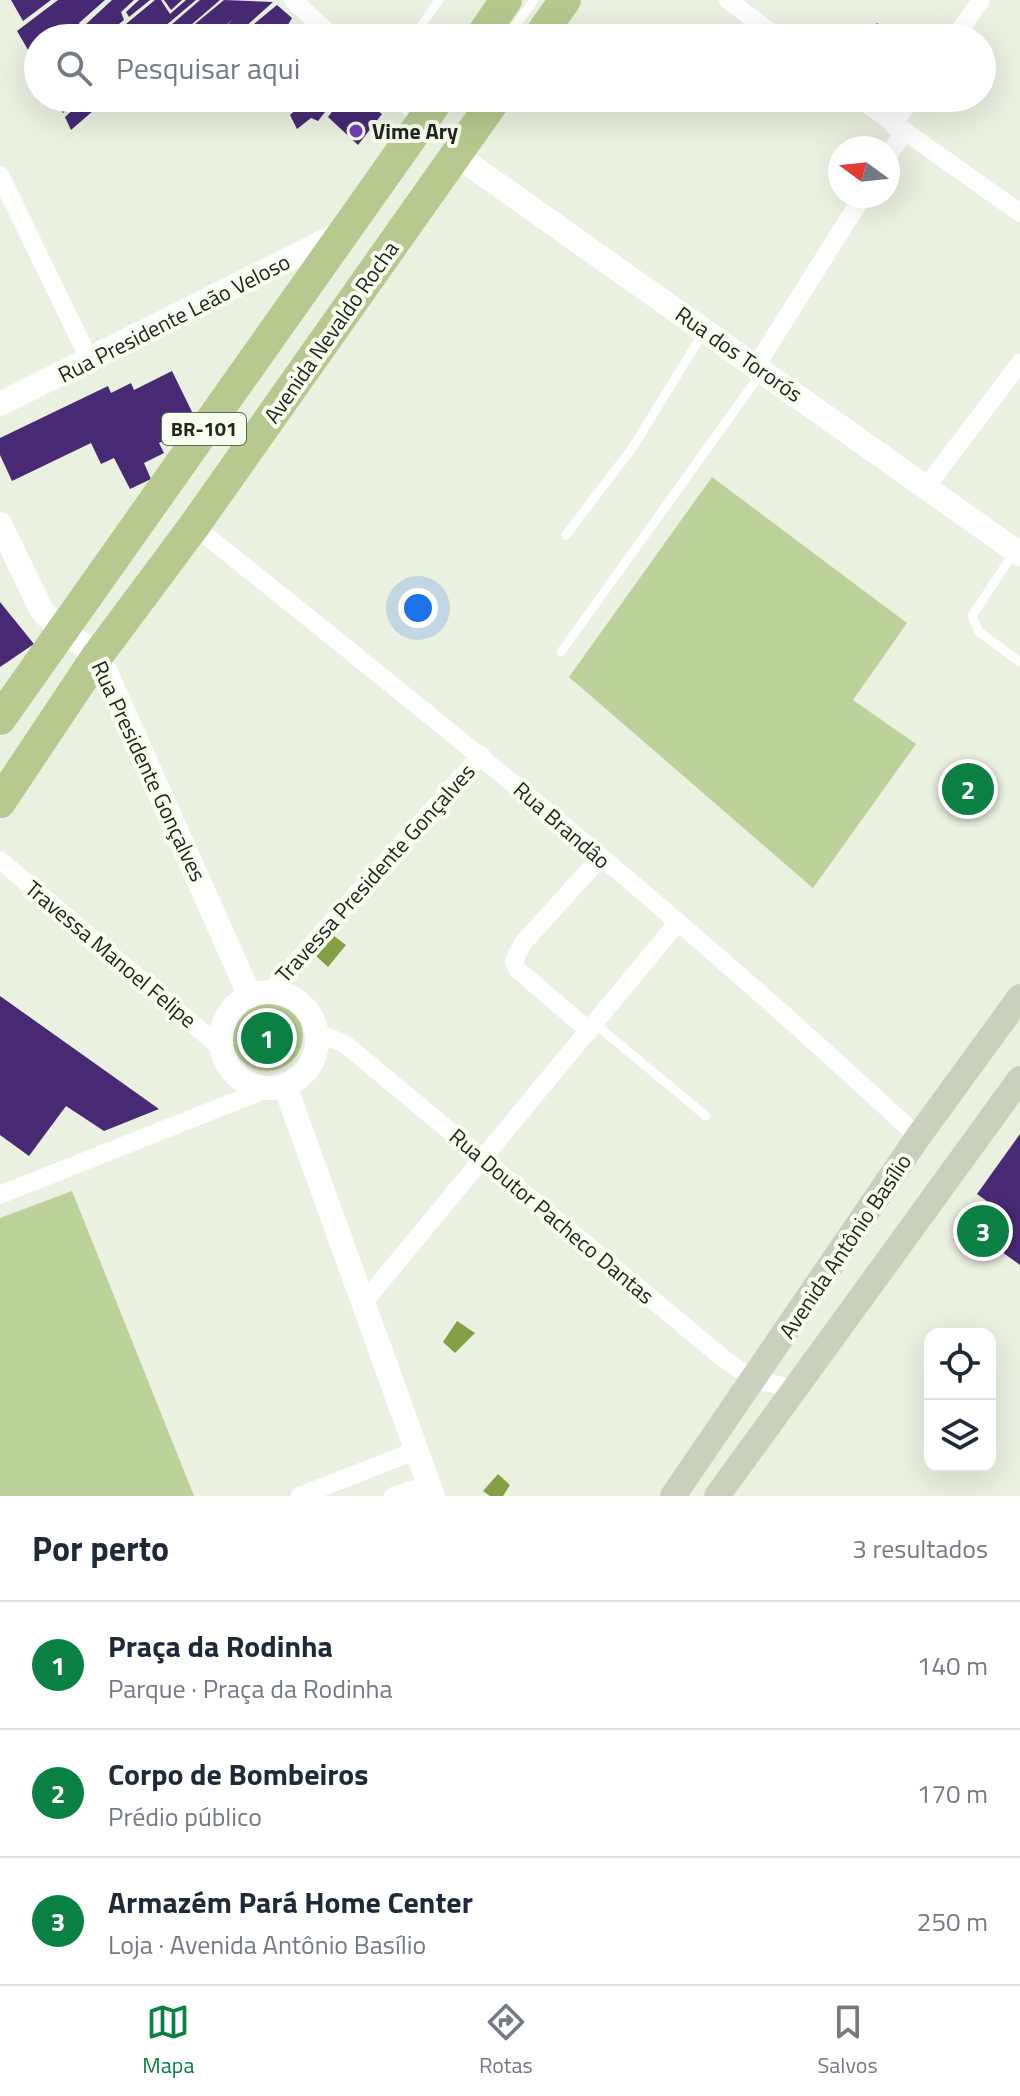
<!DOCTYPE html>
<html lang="pt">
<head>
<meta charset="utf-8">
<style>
  :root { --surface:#fff; --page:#f6f6f7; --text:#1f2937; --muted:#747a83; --line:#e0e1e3; --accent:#0b8043 }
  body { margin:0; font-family:"Titillium Web",sans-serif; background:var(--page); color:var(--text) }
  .controls { position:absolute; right:24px; bottom:24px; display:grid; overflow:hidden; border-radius:16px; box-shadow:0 8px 32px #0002 }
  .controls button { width:72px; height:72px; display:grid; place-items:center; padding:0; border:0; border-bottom:2px solid var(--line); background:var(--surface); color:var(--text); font:40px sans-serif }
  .compass { position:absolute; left:828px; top:136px; width:72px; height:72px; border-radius:50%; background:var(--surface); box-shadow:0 8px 32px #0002; rotate:285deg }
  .you { position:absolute; left:418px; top:608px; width:28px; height:28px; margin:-20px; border:6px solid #fff; border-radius:50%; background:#1a73e8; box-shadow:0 0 0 12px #1a73e833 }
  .badge { display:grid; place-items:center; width:52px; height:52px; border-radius:50%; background:var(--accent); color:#fff; font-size:26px; font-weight:700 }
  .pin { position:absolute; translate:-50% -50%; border:4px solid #fff; box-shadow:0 2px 8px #0006 }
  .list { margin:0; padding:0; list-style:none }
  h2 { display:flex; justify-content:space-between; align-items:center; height:104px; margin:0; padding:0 32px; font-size:34px }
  h2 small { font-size:26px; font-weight:400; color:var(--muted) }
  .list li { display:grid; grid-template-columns:52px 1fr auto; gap:24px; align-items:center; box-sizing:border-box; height:128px; padding:0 32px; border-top:2px solid var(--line) }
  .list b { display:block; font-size:30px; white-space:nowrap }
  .list p { margin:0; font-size:26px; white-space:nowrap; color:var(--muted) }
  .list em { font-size:26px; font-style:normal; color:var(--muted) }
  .icon { flex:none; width:44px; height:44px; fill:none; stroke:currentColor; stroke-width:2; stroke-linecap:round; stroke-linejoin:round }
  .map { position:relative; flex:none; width:1020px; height:1496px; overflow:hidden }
  .search { position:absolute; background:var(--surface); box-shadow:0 8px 32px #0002; left:24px; right:24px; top:24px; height:88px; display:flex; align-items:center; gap:20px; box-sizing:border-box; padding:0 28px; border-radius:44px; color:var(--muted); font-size:30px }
  .sheet { height:488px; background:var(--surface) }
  nav { display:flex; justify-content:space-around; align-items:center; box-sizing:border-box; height:112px; border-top:2px solid var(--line); background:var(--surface); font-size:22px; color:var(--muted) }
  nav a { display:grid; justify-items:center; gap:4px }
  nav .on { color:var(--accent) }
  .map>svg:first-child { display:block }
</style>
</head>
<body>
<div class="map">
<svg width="1020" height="1496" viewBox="0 0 1020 1496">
  <rect width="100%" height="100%" fill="#ebf1e1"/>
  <g fill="#bdd19a">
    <polygon points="712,477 907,623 853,700 916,744 813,888 569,677"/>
    <circle cx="267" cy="1035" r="36"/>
    <polygon points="72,1191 194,1496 0,1496 0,1218"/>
  </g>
  <g fill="#84a044">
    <polygon points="334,936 346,945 328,967 316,956"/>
    <polygon points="457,1321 475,1333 455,1353 443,1342"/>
    <polygon points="498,1474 510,1485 503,1496 490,1496 483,1491"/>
  </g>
  <g fill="#482a74">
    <polygon points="11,0 51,0 23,21"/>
    <polygon points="58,0 105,0 79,23 86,38 38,38 38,67 17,31"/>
    <polygon points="112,0 134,0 121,12 124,20 101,38 91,38 84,26"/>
    <polygon points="139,0 150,0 129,17 126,12"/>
    <polygon points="155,0 161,0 170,14 186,0 196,0 151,38 109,38"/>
    <polygon points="164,0 182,0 171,10"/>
    <polygon points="200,0 220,0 176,38 156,38"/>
    <polygon points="224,0 273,2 233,38 214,38 233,19 211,38 178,38"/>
    <polygon points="277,5 292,18 286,28 292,38 237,38"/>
    <polygon points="877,23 896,38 866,38"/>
    <polygon points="54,98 81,98 63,113"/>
    <polygon points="86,98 108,98 71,130 65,117"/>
    <polygon points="279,98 303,98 287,112"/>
    <polygon points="309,98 336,98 318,121 311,118 297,129 290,115"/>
    <polygon points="342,98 361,98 382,114 358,145 328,117"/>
    <polygon points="172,371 194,416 175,426 179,434 159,443 164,453 144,463 151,479 130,489 114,458 101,464 91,443 12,481 0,455 0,438 108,386 111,393 131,383 134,390"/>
    <polygon points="0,602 34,644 0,667"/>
    <polygon points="0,996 159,1109 104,1131 66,1106 29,1156 0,1135"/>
    <polygon points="1020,1134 1020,1265 977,1234 995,1207 977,1194"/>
  </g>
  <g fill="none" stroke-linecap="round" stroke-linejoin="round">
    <g stroke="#fff" stroke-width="9">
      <polyline points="418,38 419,29 439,0"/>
      <polyline points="506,38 534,0"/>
      <polyline points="566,535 633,447 703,333"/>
      <polyline points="1015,551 972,616 979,632 1020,662"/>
      <polyline points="561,652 762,372"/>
      <polyline points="595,1024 706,1116"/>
    </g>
    <g stroke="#fff" stroke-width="18">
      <polyline points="293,0 334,38"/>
      <polyline points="728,0 778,38"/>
      <polyline points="954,38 981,0"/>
      <polyline points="399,98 424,121"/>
      <polyline points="858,98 1020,213"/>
      <polyline points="893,125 912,98"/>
      <polyline points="888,157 904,131"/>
      <polyline points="0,175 90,361"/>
      <polyline points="756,366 863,196"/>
      <polyline points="926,487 1020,363"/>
      <path d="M194 526C441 723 688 921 918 1137"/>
      <polyline points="0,860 221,1048"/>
      <polyline points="269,992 481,755"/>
      <polyline points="589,1031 517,969 514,961 523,943 600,858"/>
      <polyline points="316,1032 345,1044 724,1359 754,1380 794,1388"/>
      <polyline points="0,1195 266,1089"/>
      <polyline points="364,1302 678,922"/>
      <polyline points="300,1496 417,1450"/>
      <polyline points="393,1496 429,1484"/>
    </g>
    <g stroke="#fff" stroke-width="24">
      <polyline points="456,155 1020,554"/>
      <polyline points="0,404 341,233"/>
      <polyline points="0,524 42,611 60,629 98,655 250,996"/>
      <circle cx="269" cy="1040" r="48"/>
      <polyline points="285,1086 433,1496"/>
    </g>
    <g stroke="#c9d0bc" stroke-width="26">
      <polyline points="673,1496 918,1137 1020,997"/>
      <polyline points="717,1496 1020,1079"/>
    </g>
    <g stroke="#b6ca8f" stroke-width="32">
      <polyline points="480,38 506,0"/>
      <polyline points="538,38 565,0"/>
      <polyline points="0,719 439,98"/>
      <polyline points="0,802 98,655 194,526 496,98"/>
    </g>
  </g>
  <circle fill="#703eb5" stroke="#f8ffee" stroke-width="3" cx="356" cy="131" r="8"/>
  <g text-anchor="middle" stroke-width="8" stroke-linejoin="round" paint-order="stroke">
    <rect fill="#f8ffee" stroke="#63665d" stroke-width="2" x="162" y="413" width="84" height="32" rx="6"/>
    <g font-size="20" font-weight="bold" fill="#23251f">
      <text x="204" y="436">BR-101</text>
    </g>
    <g font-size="22" font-weight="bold" fill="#23251f" stroke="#f8ffee" text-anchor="start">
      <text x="372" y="139">Vime Ary</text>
    </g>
    <g font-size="22" fill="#23251f" stroke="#f8ffee">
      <text transform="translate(174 318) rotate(-27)" y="8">Rua Presidente Leão Veloso</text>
      <text transform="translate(331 332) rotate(-55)" y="8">Avenida Nevaldo Rocha</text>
      <text transform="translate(739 354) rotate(35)" y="8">Rua dos Tororós</text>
      <text transform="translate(149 771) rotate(65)" y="8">Rua Presidente Gonçalves</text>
      <text transform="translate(562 825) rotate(41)" y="8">Rua Brandâo</text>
      <text transform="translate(375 873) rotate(-48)" y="8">Travessa Presidente Gonçalves</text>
      <text transform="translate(111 954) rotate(40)" y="8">Travessa Manoel Felipe</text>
      <text transform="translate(552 1216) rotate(40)" y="8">Rua Doutor Pacheco Dantas</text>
      <text transform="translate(845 1246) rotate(-56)" y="8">Avenida Antônio Basílio</text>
    </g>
  </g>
</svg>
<div class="controls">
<button><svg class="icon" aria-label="locate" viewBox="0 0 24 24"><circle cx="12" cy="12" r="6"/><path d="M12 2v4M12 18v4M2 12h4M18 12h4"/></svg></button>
<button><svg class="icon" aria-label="layers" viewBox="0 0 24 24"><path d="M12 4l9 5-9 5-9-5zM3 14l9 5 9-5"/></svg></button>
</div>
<svg class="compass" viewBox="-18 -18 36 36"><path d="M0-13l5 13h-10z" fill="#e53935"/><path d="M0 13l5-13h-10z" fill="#747a83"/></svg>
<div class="you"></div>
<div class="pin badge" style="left:267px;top:1038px">1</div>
<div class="pin badge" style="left:968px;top:789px">2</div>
<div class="pin badge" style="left:983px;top:1231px">3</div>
<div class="search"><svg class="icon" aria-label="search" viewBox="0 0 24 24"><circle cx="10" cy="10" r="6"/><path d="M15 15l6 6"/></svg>Pesquisar aqui</div>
</div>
<section class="sheet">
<h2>Por perto<small>3 resultados</small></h2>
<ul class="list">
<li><span class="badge">1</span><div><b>Praça da Rodinha</b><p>Parque · Praça da Rodinha</p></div><em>140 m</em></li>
<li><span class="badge">2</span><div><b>Corpo de Bombeiros</b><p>Prédio público</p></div><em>170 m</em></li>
<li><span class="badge">3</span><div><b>Armazém Pará Home Center</b><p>Loja · Avenida Antônio Basílio</p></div><em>250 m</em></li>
</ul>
</section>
<nav>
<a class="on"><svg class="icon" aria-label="map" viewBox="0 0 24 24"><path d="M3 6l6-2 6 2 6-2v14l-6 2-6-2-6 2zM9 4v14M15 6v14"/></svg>Mapa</a>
<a><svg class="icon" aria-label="directions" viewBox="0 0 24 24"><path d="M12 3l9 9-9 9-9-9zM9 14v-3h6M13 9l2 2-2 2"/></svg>Rotas</a>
<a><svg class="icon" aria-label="saved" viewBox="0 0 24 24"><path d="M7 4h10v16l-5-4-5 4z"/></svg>Salvos</a>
</nav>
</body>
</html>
